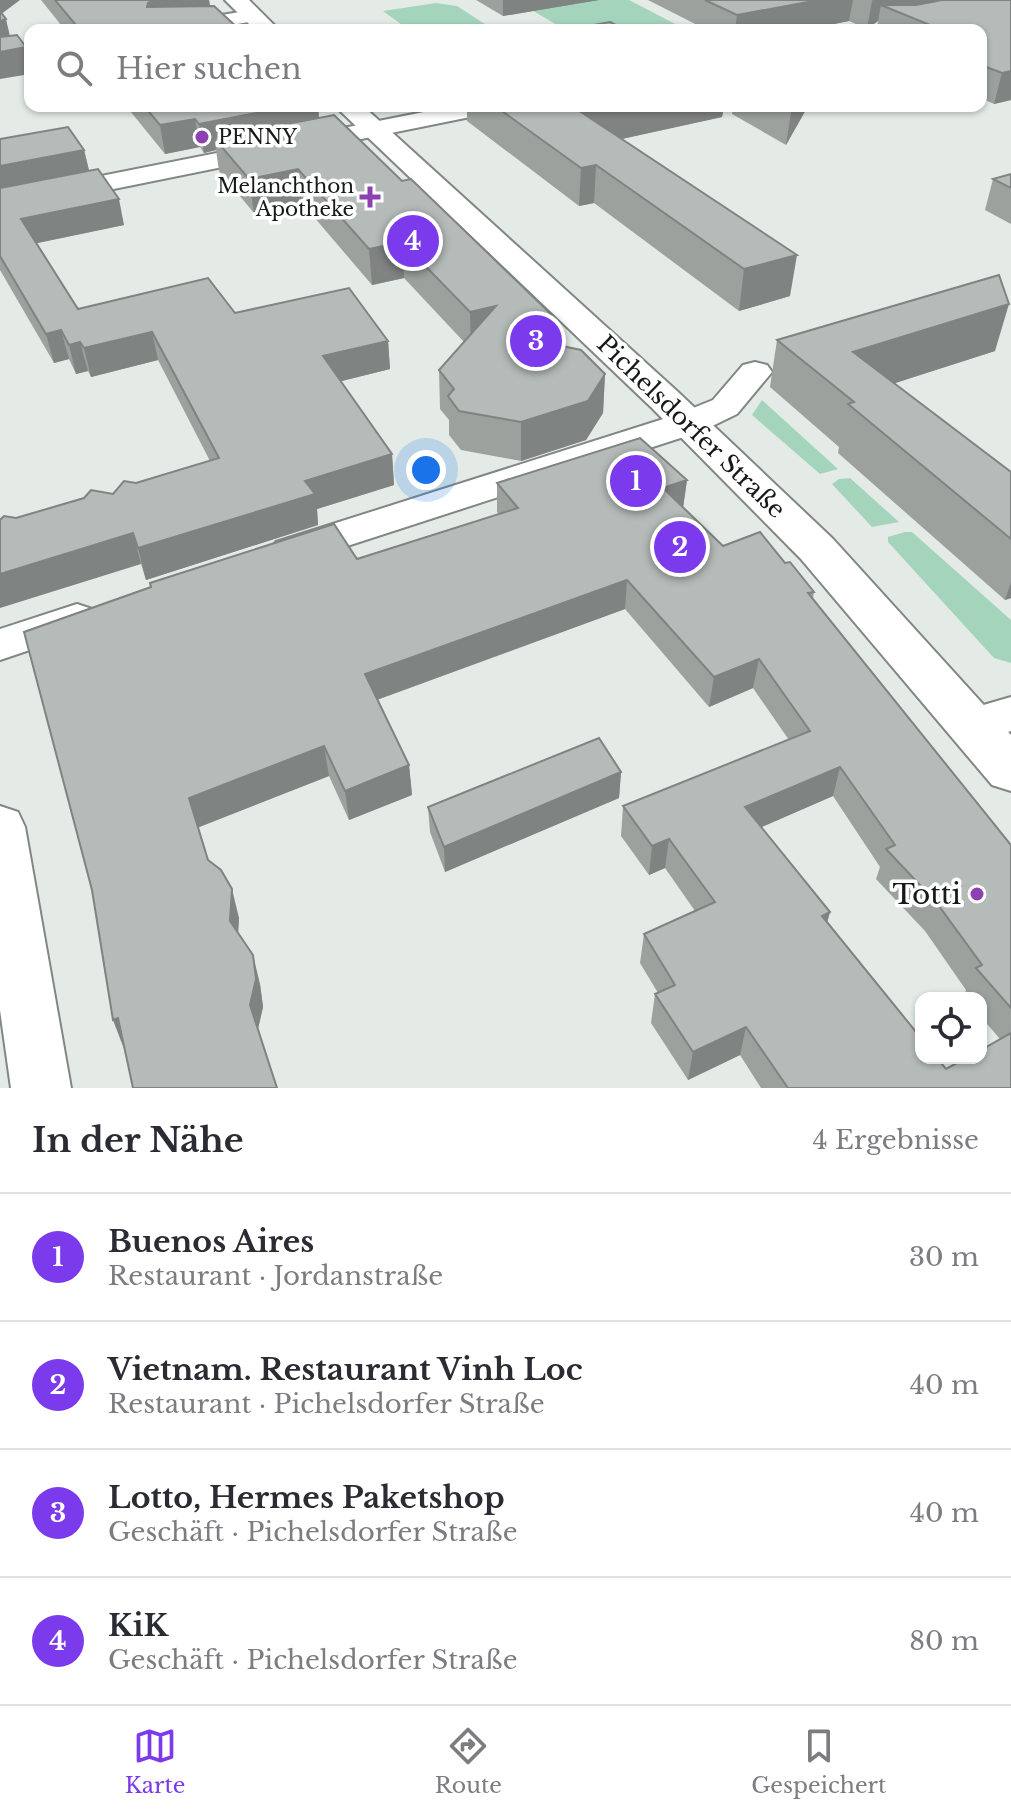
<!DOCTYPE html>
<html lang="de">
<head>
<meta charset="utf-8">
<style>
  :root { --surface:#fff; --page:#f2f2f3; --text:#2b2b33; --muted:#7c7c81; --line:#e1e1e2; --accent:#7c3aed }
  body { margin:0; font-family:"Libre Baskerville",serif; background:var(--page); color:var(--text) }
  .controls { position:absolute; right:24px; bottom:24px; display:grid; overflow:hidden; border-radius:16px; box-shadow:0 2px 6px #0004 }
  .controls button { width:72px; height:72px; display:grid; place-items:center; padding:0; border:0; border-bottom:2px solid var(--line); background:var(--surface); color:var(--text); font:40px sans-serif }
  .you { position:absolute; left:426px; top:470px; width:28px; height:28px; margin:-20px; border:6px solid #fff; border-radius:50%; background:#1a73e8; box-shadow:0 0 0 12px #1a73e833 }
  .badge { display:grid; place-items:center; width:52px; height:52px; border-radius:50%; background:var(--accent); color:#fff; font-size:26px; font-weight:700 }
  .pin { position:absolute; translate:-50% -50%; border:4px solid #fff; box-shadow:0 2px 8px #0006 }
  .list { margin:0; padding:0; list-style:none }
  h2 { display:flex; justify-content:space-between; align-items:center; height:104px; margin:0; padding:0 32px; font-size:34px }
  h2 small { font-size:26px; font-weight:400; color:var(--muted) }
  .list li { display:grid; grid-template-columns:52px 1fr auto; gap:24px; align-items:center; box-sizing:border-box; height:128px; padding:0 32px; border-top:2px solid var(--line) }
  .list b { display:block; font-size:30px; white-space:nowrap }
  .list p { margin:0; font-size:26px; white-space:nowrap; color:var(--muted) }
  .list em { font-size:26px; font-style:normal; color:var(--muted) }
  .icon { flex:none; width:44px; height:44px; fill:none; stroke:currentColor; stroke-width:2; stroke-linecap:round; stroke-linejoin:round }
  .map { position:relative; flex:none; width:1011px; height:1088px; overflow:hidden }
  .search { position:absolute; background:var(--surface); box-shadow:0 2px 6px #0004; left:24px; right:24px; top:24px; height:88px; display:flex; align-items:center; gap:20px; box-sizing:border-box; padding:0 28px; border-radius:16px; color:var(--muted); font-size:30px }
  .sheet { height:616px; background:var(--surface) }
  nav { display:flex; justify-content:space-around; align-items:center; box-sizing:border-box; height:112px; border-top:2px solid var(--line); background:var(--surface); font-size:22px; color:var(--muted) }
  nav a { display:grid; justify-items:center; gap:4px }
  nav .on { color:var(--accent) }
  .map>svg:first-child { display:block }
</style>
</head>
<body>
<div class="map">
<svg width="1011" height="1088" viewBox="0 0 1011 1088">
  <rect width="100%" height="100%" fill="#e4ebe7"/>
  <g fill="#a5d4bd">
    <polygon points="514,0 629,0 687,30 566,30"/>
    <polygon points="436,3 457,6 494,30 409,30 383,11"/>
    <polygon points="762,400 838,469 820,474 752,415"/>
    <polygon points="850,478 899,522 872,527 832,484 839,479"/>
    <polygon points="905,532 912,532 1011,620 1011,663 994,658 888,542 888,537"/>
  </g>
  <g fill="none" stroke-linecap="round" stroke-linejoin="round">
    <defs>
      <g id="street">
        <polygon points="253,10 263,16 260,20 203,30 154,30 164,24"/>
        <polygon points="30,45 30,57 0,62 0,50"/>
        <polygon points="454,106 502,106 498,111 490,113 0,212 0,196"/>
        <polygon points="755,362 767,365 772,372 737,414 702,431 304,560 290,564 276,560 270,551 276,542 676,415 713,400 743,365"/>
        <polygon points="77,604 92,609 98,619 92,629 0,660 0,629"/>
        <polygon points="1011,697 1011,731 973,743 956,737 950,725 956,713"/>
        <polygon points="0,806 18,812 25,827 71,1088 11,1088 0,1010"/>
      </g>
      <g id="secondary">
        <polygon points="225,0 249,0 279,30 255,30"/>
        <polygon points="335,106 363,106 678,392 833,539 1011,735 1011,791 992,785 801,559 652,408"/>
      </g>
    </defs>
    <use href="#street" stroke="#808784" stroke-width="4"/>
    <use href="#secondary" stroke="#808784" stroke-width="4"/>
    <use href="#street" fill="#fff" fill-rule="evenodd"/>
    <use href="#secondary" fill="#fff" fill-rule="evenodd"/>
  </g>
  <g fill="#9ca19e" fill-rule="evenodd">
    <polygon points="41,0 209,0 210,6 240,30 65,30"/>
    <polygon points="476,0 599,0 503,16"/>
    <polygon points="648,0 1011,0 1011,100 994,104 981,98 981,30 877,30 878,21 867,29 849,21 804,30 707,30"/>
    <polygon points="126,106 318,106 319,118 402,181 552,315 551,344 605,374 603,413 586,440 521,461 461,450 449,435 449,420 440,409 439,370 464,342 404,278 372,285 302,203 254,213 219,171 216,150 204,153 200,147 165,154"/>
    <polygon points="467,106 724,106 722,117 622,139 790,296 739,311 594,203 579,206 467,121"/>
    <polygon points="733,106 808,106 786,145 732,114"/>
    <polygon points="0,139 84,150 89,170 124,225 37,243 78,309 235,313 388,341 390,369 341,381 392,454 394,485 317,509 318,525 146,580 141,564 16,518 113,494 136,483 210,461 158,360 91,377 88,371 76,374 69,359 54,363 0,270"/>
    <polygon points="1011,174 1011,224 985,210 993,179"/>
    <polygon points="777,340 995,351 894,383 1011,472 1011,598 1005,600 838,453 839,447 770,387"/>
    <path d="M687 480 683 507 723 546 785 563 814 592 813 599 1011 845V1088H761L740 1055 688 1080 651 1023 655 994 658 993 640 963 644 934 695 911 665 868 649 875 621 836 623 806 789 740 753 688 709 707 625 609 377 700 409 765 412 795 349 820 329 776 198 827 208 860 239 918 238 933 260 984 263 1007 258 1029 92 890 357 559 499 514 497 512V483ZM833 796 880 867 876 879 925 931 966 990 964 996 965 998H981V1017L1000 1039 946 1069 827 922 830 912 761 827Z"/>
    <polygon points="621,772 619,798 445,872 430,832 428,807"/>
  </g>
  <g fill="#7f8381">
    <polygon points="0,0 20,0 0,15"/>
    <polygon points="153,0 209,0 211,12 147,7 148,3"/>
    <polygon points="503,0 599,0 503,16"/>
    <polygon points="819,0 853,0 849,21 804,30 735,30 737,15"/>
    <polygon points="873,0 994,0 908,16 881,5 878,21 867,29 872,1"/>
    <polygon points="6,19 12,45 0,48 0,21"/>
    <polygon points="26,47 30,66 30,74 0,79 0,52"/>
    <polygon points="1011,71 1011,100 994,104 1002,73"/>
    <polygon points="293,106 318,106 320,129 214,138 216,150 204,153 199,124"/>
    <polygon points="611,106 724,106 722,117 580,148 581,112"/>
    <polygon points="792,106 808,106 786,145"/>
    <polygon points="195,119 200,147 165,154 160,125"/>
    <polygon points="84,150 90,175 0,193 0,166"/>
    <polygon points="596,165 594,203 579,206 581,168"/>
    <polygon points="298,169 302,203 254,213 249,179"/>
    <polygon points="119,199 124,225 28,245 21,219"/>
    <polygon points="402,242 404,278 372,285 369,249"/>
    <polygon points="797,255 790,296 739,311 744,269"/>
    <polygon points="1009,304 995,351 849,398 853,352"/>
    <polygon points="496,306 471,350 470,312"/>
    <polygon points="552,315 551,353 534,340"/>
    <polygon points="61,330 69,359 54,363 46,334"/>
    <polygon points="152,332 158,360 91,377 84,348"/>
    <polygon points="388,341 390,369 326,385 323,356"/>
    <polygon points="80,342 88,371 76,374 69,345"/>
    <polygon points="605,374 603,413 586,440 521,461 521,422"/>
    <polygon points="392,454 394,485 317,509 318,525 146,580 138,548 305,481"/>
    <polygon points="687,480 683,508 663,488"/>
    <polygon points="133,533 141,564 0,608 0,574"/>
    <polygon points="627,580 625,609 368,703 365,674"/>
    <polygon points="1011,582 1011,598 1005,600"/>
    <polygon points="759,659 753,688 709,707 714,677"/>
    <polygon points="324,746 329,776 197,828 189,798"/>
    <polygon points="409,765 412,795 349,820 345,791"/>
    <polygon points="840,767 833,796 739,837 745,807"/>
    <polygon points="621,772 619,798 445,872 444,847"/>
    <polygon points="669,839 665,868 649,875 652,846"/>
    <polygon points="232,889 239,918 237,950 230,921"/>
    <polygon points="830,912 822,941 822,916"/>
    <polygon points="253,955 260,984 263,1007 257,1033 250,1005"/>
    <polygon points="118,1018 124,1049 113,1020"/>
    <polygon points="746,1027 740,1055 688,1080 693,1052"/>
  </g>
  <g fill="#b5bbb8" stroke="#7f8381" stroke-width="2">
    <polygon points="55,0 153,0 148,3 147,7 214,6 240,30 80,30"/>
    <polygon points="705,0 819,0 737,15"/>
    <polygon points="942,0 1011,0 1011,71 1002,73 981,65 981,30 942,30 881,5 916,5"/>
    <polygon points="0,11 6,19 0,21"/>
    <polygon points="610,22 625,30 566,30"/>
    <polygon points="17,35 26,47 0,52 0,37"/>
    <polygon points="144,106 293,106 199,124 195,119 160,125"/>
    <polygon points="495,106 611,106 581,112 797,255 744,269 596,165 581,168"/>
    <polygon points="334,115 402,181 411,179 552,315 534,340 581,350 605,374 588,401 521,422 459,411 448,396 454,389 439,370 496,306 470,312 402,242 369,249 298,169 249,179 214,138"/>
    <polygon points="68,127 84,150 0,166 0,139"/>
    <polygon points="98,169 119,199 21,219 78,309 208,278 235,313 349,288 388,341 323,356 392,454 305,481 315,494 138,548 133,533 0,574 0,520 4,516 16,518 84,498 91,490 113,494 124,481 136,483 219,458 152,332 84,348 80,342 69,345 61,330 46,334 0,256 0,188"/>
    <polygon points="1011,174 1011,188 993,179"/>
    <polygon points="999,275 1009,304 853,352 1011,472 1011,539 848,404 854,402 777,340"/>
    <polygon points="640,438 687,480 663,488 723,546 760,532 785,563 790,562 814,592 808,593 1011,845 1011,1008 976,968 982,965 936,902 886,849 895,845 840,767 745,807 830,912 822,916 921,1038 921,1058 937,1058 946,1069 966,1058 981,1058 981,1050 1011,1033 1011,1088 788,1088 746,1027 693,1052 655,994 675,985 644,934 715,902 669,839 652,846 623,806 810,731 759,659 714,677 627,580 365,674 409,765 345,791 324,746 189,798 208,860 221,870 232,889 230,921 253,955 256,979 250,1005 277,1088 133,1088 118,1018 113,1020 92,890 24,632 151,587 150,583 334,524 357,559 518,508 497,483"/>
    <polygon points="599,738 621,772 444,847 428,807"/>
  </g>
  <g fill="#8d40b0" stroke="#fff" stroke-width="3">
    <circle cx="202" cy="137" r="8"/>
    <path d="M366 185h8v8h8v8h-8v8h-8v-8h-8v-8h8z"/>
    <circle cx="977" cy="894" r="8"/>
  </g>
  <g text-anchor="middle" stroke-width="7" stroke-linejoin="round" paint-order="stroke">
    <g font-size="20" fill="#161918" stroke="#fff" text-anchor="start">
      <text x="218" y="144">PENNY</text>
      <text x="354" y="193" text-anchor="end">Melanchthon<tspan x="354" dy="23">Apotheke</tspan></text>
    </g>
    <g font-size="24" fill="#161918" stroke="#fff">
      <text transform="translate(691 427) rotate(44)" y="8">Pichelsdorfer Straße</text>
    </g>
    <g font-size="28" fill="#161918" stroke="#fff" text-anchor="end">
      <text x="961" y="904">Totti</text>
    </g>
  </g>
</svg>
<div class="controls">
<button><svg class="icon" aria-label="locate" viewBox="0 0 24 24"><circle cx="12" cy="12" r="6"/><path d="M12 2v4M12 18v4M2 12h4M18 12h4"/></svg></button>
</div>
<div class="you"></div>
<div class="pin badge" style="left:636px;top:481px">1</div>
<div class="pin badge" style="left:680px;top:547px">2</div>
<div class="pin badge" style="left:536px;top:341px">3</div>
<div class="pin badge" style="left:413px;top:241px">4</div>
<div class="search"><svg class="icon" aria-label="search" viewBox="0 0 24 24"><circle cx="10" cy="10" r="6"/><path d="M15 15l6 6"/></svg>Hier suchen</div>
</div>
<section class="sheet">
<h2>In der Nähe<small>4 Ergebnisse</small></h2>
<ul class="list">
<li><span class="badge">1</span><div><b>Buenos Aires</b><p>Restaurant · Jordanstraße</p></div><em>30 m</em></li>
<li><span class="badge">2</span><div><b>Vietnam. Restaurant Vinh Loc</b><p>Restaurant · Pichelsdorfer Straße</p></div><em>40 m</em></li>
<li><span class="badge">3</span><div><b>Lotto, Hermes Paketshop</b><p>Geschäft · Pichelsdorfer Straße</p></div><em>40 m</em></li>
<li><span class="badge">4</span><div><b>KiK</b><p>Geschäft · Pichelsdorfer Straße</p></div><em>80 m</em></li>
</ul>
</section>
<nav>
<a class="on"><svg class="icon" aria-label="map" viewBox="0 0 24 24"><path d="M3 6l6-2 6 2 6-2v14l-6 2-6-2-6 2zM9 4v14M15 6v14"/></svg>Karte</a>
<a><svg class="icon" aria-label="directions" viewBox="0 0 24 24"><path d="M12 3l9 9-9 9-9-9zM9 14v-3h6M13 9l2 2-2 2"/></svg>Route</a>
<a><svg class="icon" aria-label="saved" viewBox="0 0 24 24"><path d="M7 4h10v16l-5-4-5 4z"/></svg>Gespeichert</a>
</nav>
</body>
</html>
